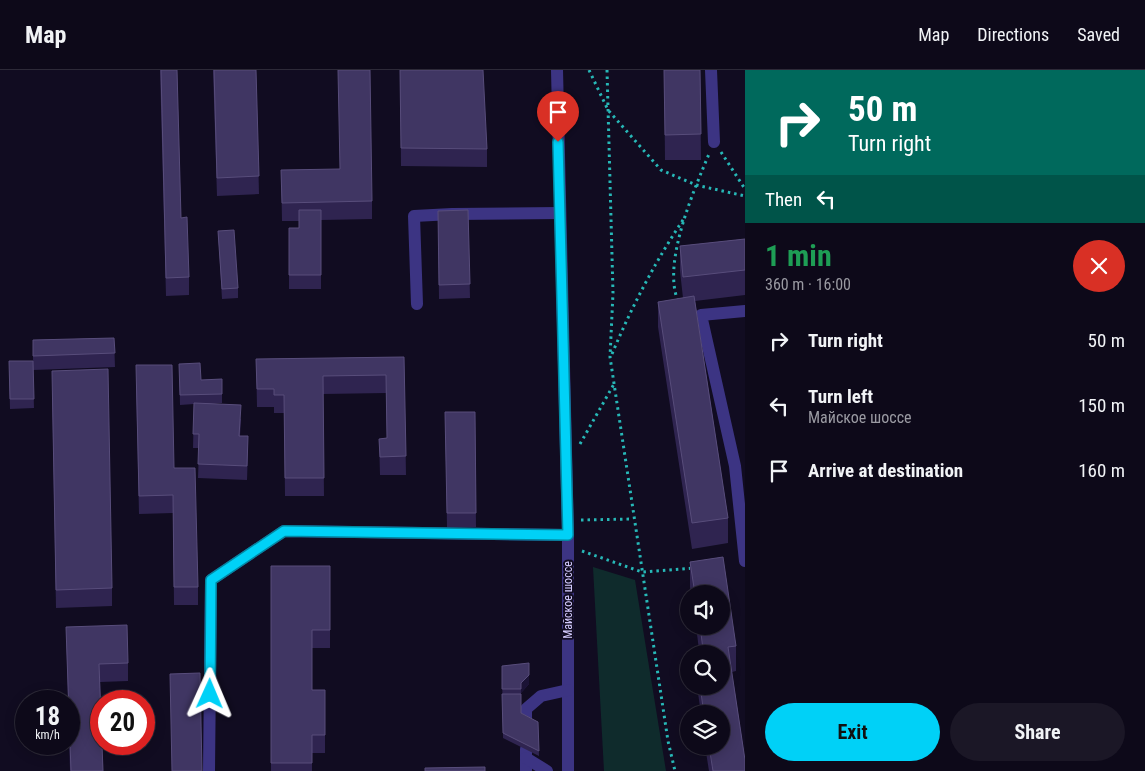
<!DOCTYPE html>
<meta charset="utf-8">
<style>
:root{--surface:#0d0919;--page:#1b1726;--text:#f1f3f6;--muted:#9a9aa2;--line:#2d2a38;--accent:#00d1f7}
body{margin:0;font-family:"Roboto Condensed",sans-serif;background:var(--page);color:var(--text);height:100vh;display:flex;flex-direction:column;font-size:19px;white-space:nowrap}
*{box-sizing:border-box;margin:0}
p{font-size:16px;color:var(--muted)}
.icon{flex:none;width:28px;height:28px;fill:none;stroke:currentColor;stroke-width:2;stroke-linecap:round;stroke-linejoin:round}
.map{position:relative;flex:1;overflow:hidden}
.details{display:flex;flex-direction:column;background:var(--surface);width:400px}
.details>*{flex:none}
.top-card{background:#00695c;color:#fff;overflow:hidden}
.tools{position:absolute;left:680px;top:515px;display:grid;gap:10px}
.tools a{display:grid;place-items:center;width:50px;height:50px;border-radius:50%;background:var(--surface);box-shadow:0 2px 12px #0003,0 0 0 1px var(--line);font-size:25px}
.speed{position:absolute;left:15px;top:620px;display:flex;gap:10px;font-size:25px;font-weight:700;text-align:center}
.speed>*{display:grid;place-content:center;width:65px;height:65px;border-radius:50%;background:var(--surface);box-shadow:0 2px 12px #0003,0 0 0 1px var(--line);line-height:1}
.speed small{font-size:12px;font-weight:400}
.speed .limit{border:8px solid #d22;background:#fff;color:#111}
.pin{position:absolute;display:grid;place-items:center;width:42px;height:42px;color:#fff;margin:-51px -21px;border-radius:50% 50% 50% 0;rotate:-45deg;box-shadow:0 0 5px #0007}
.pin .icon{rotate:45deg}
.me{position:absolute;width:55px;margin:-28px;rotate:1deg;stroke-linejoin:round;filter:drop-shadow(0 0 4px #0008)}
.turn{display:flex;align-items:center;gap:18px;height:105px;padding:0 20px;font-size:22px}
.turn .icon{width:65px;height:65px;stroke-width:2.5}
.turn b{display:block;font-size:35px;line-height:42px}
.then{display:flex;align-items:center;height:48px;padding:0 20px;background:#0003;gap:10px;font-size:19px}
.round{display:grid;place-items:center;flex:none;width:52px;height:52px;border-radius:26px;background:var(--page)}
.overview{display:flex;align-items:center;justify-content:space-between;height:85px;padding:0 20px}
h1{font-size:30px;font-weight:700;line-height:38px;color:#1e9e55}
.action{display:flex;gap:10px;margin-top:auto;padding:10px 20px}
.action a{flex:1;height:58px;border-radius:30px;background:var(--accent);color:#111;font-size:20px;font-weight:700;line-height:58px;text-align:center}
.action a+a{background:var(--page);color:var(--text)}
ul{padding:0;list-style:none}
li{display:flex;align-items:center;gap:15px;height:65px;padding:0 20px}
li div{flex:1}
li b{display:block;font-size:19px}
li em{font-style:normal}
header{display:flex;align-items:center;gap:30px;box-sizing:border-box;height:70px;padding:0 25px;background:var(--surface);border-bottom:1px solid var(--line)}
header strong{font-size:24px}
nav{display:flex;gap:28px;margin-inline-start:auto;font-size:18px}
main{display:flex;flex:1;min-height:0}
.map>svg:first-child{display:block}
.green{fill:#0f2b2c}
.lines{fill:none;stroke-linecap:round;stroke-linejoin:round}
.path{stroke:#27b8b7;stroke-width:3;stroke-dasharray:2.5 4;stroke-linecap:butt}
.minor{stroke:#3c3483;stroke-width:12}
.wall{fill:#2f2450}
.shaded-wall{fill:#1b1335}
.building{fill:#403663;stroke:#584d7b}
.route-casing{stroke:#0088a1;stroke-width:12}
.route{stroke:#00d1f7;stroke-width:9}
.labels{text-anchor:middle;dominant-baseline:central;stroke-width:4;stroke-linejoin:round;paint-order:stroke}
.street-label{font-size:12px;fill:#d5ccff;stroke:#110c21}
</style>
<header>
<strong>Map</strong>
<nav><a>Map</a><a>Directions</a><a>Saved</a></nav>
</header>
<main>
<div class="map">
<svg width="745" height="701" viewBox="0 0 745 701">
<rect width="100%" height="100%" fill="#110c21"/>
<polygon class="green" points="593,497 635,510 666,701 604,701"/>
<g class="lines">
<g class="path">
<polyline points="589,0 608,40 661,100 696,115 745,126"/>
<polyline points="607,0 613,223 610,287 668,671 675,701"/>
<polyline points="721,82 745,119"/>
<path d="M678 231C662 193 694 120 709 84"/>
<path d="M612 284C632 236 656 190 685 147"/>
<polyline points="580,374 614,314"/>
<polyline points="581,450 633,449"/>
<polyline points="582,481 642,502 695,498"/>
</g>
<g class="minor">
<polyline points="557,0 568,465 568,701"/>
<polyline points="711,0 714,72"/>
<polyline points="417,234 414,146 452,144 560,143"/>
<polyline points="745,241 701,245 735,396 745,491"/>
<polyline points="526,650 526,639 541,626 568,620"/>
<polyline points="526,679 526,701"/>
<polyline points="526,688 547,701"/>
<polyline points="209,701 211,510 284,461 568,465"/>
</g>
</g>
<g class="wall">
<polygon points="160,0 177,0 181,148 189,207 189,225 166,226"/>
<polygon points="213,0 256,0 259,124 217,126"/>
<polygon points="400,0 487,79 487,97 401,96"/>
<polygon points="664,0 700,0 701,90 665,90"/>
<polygon points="281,100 372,131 372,149 321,150 321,219 289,219 289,158 299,158 299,151 282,151"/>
<polygon points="468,140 470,228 439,229 438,155"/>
<polygon points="218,161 238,218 238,228 222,229"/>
<polygon points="745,169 745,225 695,231 728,448 728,473 692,479 658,257 658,232 683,228 680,201 680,176"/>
<polygon points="114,268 115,297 33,300 34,338 10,339 9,301 33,291 33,270"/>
<polygon points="404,287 406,405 380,405 379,369 387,368 386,323 323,324 324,426 285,426 284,343 274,343 274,337 257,337 256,289"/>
<polygon points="179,294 201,310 222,309 222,333 209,334 241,349 240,366 248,380 247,410 198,408 199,378 193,378 194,334 180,335"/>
<polygon points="136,313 174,398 198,517 198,535 174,535 173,443 139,444"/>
<polygon points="52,320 112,518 112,536 56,538"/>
<polygon points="445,342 475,342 476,457 447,457"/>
<polygon points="723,487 736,576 736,601 732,602 745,690 745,701 709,701 705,676 721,676 721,644 701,644 697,616 721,616 721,584 695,584 695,580 699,580 696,556 721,556 721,524 691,524 690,517 690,492"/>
<polygon points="271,496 330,496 330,578 312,578 312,620 325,620 325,683 312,683 312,701 271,701"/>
<polygon points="66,557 128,593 128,611 100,612 103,701 70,701"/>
<polygon points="502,596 529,614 521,623 521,643 538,652 539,686 503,668"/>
</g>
<g class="shaded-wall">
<polygon points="248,366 248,380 247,410 247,396"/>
<polygon points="529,605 529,614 521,623 521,613"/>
</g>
<g class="building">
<polygon points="161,0 177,0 181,148 187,147 189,207 166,208"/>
<polygon points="214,0 256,0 259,106 217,108"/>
<polygon points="338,0 370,0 372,131 282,133 281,100 340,99"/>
<polygon points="400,0 483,0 487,79 401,78"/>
<polygon points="664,0 700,0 701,64 665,65"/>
<polygon points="299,140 321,140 321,205 289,205 289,158 299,158"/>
<polygon points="468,140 470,214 439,215 438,141"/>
<polygon points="234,160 238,218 222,219 218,161"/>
<polygon points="745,169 745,200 683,207 680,176"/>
<polygon points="694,226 728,448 692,453 658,232"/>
<polygon points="114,268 115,283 33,286 33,270"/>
<polygon points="404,287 406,386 380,387 379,369 387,368 386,305 323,306 324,408 285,408 284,325 274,325 274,319 257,319 256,289"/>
<polygon points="9,291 33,291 34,329 10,329"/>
<polygon points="200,293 201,310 222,309 222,324 180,325 179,294"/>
<polygon points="136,295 172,295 174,398 195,398 198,517 174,517 173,425 139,426"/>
<polygon points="108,299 112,518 56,520 52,301"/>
<polygon points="194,333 241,335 239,366 248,366 247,396 198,394 199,364 193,364"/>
<polygon points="445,342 475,342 476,443 447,443"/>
<polygon points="723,487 736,576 728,577 745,690 745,701 713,701 709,676 721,676 721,644 704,644 700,616 721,616 721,584 696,584 695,580 703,579 700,556 721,556 721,524 695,524 690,492"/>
<polygon points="271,496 330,496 330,560 312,560 312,620 325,620 325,665 312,665 312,693 271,693"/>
<polygon points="127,555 128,593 99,594 103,701 71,701 66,557"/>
<polygon points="529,593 529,605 521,613 521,619 502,619 502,596"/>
<polygon points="200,603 202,701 172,701 170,604"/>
<polygon points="502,624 521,624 521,643 538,652 539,681 503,663"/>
<polygon points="485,697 485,701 425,701 425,698"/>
</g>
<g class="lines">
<defs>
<polyline id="route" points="210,624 211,510 284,461 568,465 558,72"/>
</defs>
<use href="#route" class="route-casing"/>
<use href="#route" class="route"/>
</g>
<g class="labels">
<g class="street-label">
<text transform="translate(568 530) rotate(-90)">Майское шоссе</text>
</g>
</g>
</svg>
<div class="tools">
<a><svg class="icon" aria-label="sound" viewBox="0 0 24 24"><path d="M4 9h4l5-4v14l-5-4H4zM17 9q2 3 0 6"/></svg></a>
<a><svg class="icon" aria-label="search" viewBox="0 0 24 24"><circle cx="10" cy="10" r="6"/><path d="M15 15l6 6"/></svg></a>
<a><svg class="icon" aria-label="layers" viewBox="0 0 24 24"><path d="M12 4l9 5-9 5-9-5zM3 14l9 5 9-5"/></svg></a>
</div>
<div class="speed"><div>18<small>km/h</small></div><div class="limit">20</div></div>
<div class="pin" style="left:558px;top:72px;background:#d93025"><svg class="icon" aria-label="arrive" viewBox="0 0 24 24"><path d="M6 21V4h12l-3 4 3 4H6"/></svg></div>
<svg class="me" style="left:210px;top:624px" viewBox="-20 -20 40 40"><path d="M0-17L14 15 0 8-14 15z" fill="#00d1f7" stroke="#fff" stroke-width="4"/></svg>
</div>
<section class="details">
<div class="top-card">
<div class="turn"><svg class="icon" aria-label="right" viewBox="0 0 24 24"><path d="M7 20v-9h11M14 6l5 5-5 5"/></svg><div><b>50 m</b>Turn right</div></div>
<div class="then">Then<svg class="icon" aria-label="left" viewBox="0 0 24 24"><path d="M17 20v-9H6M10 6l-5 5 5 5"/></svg></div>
</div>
<div class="overview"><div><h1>1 min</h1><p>360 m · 16:00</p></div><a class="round" style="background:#d93025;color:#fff"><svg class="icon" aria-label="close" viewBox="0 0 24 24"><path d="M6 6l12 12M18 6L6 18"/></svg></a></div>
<ul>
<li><svg class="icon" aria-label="right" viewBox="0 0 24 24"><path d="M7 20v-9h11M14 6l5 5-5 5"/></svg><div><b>Turn right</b></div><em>50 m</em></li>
<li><svg class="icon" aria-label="left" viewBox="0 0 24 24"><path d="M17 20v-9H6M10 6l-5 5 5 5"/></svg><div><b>Turn left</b><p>Майское шоссе</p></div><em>150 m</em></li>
<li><svg class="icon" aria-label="arrive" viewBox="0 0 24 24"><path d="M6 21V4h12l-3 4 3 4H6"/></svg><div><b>Arrive at destination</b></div><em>160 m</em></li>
</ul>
<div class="action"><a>Exit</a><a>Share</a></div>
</section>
</main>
